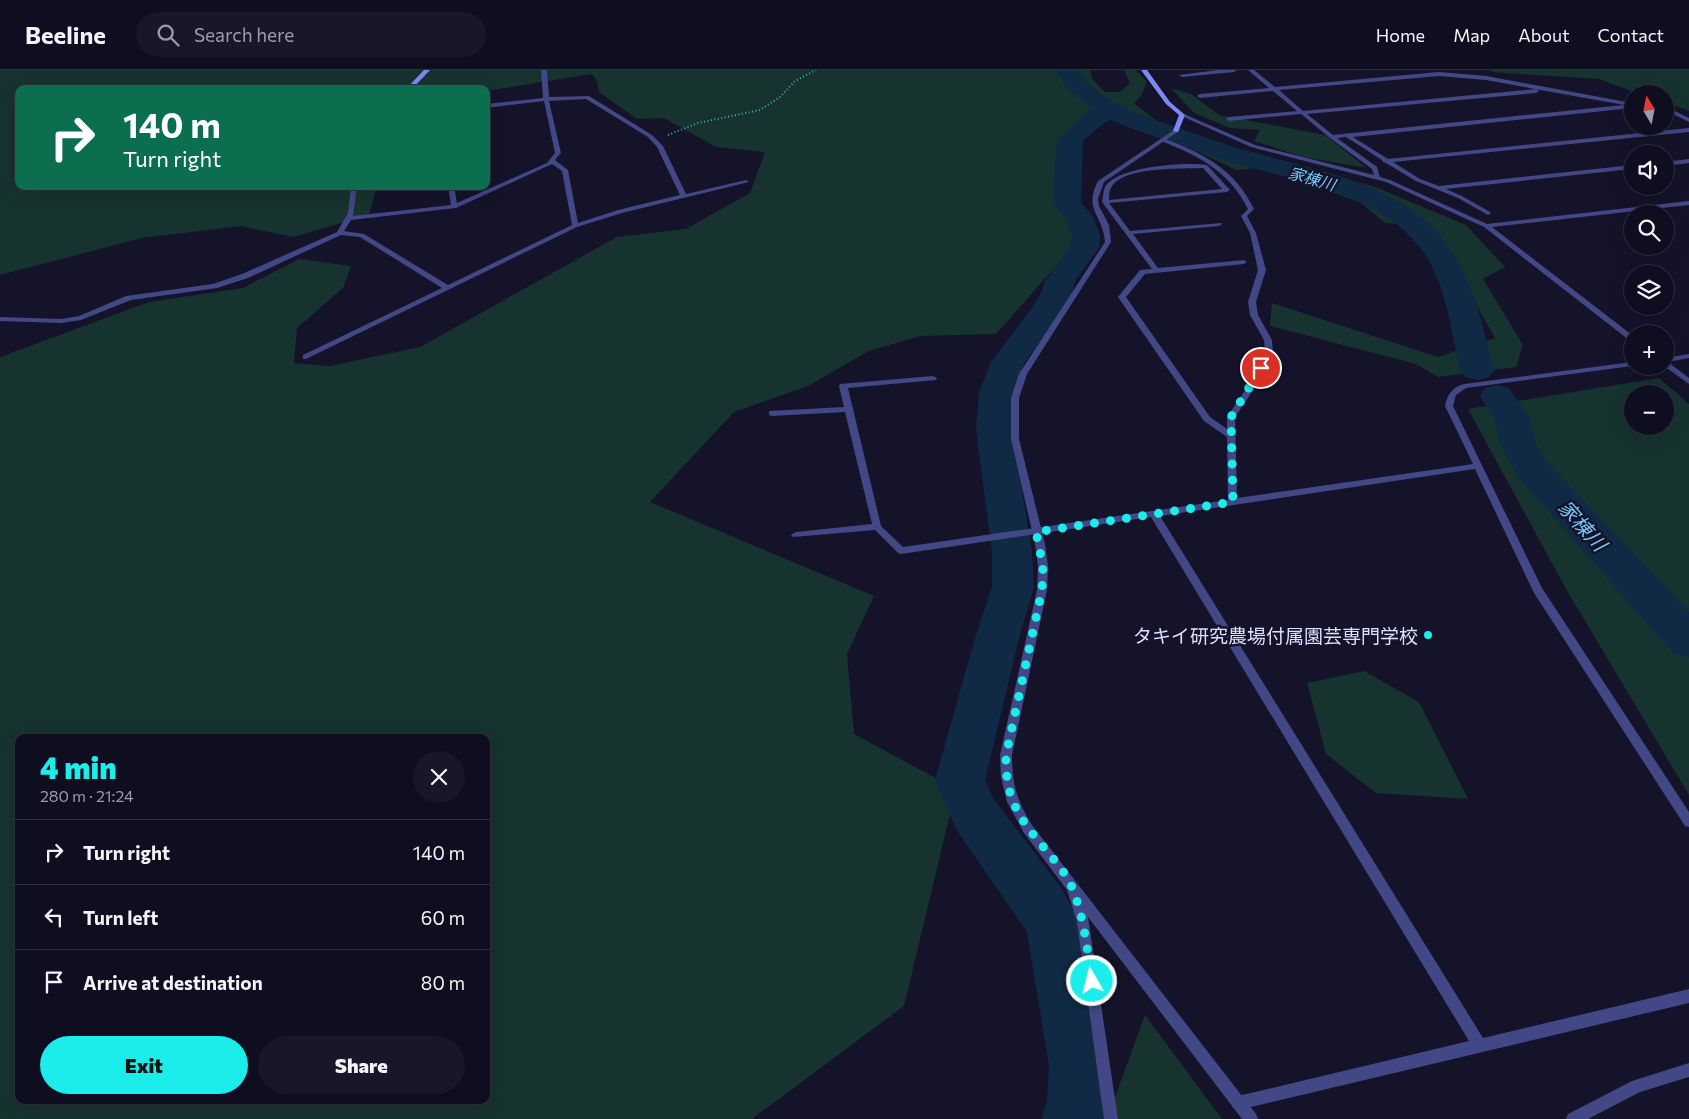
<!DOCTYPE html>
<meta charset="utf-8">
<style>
:root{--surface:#0f0e20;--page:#181729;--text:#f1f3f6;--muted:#9b9ca5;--line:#2f2e3e;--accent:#1aedea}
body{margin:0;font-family:Commissioner,"Noto Sans JP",sans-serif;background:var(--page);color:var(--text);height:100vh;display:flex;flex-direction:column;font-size:19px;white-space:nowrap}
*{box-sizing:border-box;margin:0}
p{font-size:16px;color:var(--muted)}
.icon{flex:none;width:28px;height:28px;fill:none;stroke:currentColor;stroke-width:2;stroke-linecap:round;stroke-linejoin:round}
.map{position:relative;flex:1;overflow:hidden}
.panel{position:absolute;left:15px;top:664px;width:475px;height:370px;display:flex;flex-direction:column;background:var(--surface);border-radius:10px;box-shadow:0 5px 20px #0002,0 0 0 1px var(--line)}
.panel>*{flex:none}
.top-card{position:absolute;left:15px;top:15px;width:475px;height:105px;border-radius:10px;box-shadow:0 5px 20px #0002,0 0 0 1px var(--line);background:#0b6e4f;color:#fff;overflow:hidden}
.needle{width:32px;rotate:350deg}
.buttons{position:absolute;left:1624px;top:15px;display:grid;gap:10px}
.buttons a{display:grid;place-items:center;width:50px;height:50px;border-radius:50%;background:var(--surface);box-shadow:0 5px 20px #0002,0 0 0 1px var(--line);font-size:25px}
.pin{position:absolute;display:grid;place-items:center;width:42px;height:42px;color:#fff;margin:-21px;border:2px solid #fff;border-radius:50%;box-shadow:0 1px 5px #0007}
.me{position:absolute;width:55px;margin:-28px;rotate:352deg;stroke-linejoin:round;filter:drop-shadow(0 0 4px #0008)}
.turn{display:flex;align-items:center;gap:18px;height:105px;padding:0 25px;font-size:22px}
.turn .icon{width:65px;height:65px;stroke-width:2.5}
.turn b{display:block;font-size:35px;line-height:42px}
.round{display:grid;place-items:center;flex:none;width:52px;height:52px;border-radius:26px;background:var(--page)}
.summary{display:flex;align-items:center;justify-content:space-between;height:85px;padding:0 25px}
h1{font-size:30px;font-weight:800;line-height:38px;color:var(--accent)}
.button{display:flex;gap:10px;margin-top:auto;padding:10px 25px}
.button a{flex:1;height:58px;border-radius:30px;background:var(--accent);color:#111;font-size:20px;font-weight:800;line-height:58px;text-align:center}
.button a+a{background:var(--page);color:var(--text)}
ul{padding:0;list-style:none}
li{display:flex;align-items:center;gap:15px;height:65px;padding:0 25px;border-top:1px solid var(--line)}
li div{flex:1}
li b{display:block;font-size:19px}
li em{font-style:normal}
header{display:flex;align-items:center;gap:30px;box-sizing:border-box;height:70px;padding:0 25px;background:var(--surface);border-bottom:1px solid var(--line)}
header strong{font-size:24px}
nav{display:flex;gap:28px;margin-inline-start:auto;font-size:18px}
.search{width:350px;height:45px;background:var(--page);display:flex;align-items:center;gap:12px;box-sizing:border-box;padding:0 18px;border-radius:28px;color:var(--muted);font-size:19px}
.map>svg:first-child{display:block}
.green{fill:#17332f;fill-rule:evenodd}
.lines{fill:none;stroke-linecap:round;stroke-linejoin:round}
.river{fill:#102a46;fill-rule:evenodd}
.path{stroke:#3bb49f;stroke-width:2;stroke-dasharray:1 2.5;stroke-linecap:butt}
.lane{fill:#424785;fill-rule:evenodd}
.street{fill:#424785;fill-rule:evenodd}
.secondary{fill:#7d88f5;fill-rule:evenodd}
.route{stroke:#1aedea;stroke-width:9;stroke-dasharray:0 16.2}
.poi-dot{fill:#1aedea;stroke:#14132a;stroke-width:2}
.labels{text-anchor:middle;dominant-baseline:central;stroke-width:5;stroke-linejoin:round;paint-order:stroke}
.far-water-label{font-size:16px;font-style:italic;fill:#75c8f4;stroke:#14132a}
.poi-label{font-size:19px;fill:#dfdffc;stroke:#14132a;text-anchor:end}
.water-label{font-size:20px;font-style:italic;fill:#75c8f4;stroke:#14132a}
</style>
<header>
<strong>Beeline</strong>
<div class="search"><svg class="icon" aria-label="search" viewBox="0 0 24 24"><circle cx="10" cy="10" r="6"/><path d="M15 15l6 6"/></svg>Search here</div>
<nav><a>Home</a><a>Map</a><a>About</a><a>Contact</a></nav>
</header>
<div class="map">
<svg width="1689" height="1049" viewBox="0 0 1689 1049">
<rect width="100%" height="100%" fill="#14132a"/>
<g class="green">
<path d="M0 0H1090L1092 9 1105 22H1120L1130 13 1124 0H1136L1147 12 1141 26 1134 33 1157 51 1173 56C1150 56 1128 35 1108 39V52L1073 57C1058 87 1074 137 1080 169L996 264 920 266 869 281 808 316 734 342 650 432 874 526 847 584 854 664 956 719 904 936 752 1049H0V287L149 232 243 218 299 189 351 196 343 218 297 258 294 293 330 296 420 277 617 167 686 159 750 123 765 82 716 77 664 48 637 49 599 22 597 11 592 4 486 21V19H19V116H377L369 145 293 167 241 156 142 168 0 205ZM19 668H486V1030H19Z"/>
<polygon points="1492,0 1689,0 1689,41 1665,32 1665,24 1640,24 1599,9 1491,2"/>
<polygon points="1171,18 1191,24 1219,45 1325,65 1367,98 1303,87 1254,71 1260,60 1230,58 1194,43"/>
<polygon points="1191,67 1375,117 1466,155 1505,197 1483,209 1523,275 1516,297 1438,307 1416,294 1270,256 1272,233 1438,287 1495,268 1432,157 1385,153 1361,133 1266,97 1237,100 1179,73"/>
<path d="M1659 308 1689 334V725L1566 519 1468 339ZM1632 324H1665V356H1632Z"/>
<polygon points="1364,601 1419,632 1468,729 1376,723 1326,684 1307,613"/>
<polygon points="1145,945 1222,1049 1107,1049"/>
</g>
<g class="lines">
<g class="river">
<path d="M1055 0H1077C1101 32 1137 44 1173 56 1200 65 1225 75 1252 82 1322 102 1411 115 1453 183 1475 218 1484 260 1494 300L1489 307 1477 310 1465 307 1460 300C1452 263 1446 217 1425 184 1384 124 1298 111 1234 93 1209 86 1186 77 1162 69 1144 63 1126 57 1109 49L1083 71 1081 132 1093 147 1100 165 1099 178 1075 211 1073 221 1060 244 1025 292 1014 323 1012 359 1032 482 1034 517 1019 568 985 710 993 728 1062 819 1082 857 1109 995V1030L1104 1049H1042L1047 1030 1049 995 1027 862 956 759 935 710 975 568 992 517V482L976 359 979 323 991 292 1032 238 1042 221 1045 211 1070 177 1072 165 1066 149 1053 133 1056 76 1060 68 1091 39 1067 18Z"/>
<polygon points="1497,315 1509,318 1530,348 1536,374 1546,391 1689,542 1689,588 1673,583 1518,407 1500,374 1494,348 1480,326 1485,318"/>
</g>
<polyline class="path" points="668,65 698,53 760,40 780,27 795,11 816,0"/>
<g class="lane">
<polygon points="1218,0 1237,0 1234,2 1182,7 1179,5"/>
<path d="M1248 0H1254L1275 17 1439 2 1486 6 1632 33V38L1353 67 1388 89 1689 58V62L1393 92 1420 109 1439 116 1632 95V99L1446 119 1462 126 1490 142 1491 143 1488 145 1458 128 1416 111 1386 93 1383 92 1382 90 1346 67 1337 68 1377 97 1380 107 1390 110 1487 154 1689 131V135L1492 157 1632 265V270H1629L1484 157 1386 112 1251 77 1179 45 1184 44 1255 75 1374 105 1372 99 1330 68 1301 44 1229 51 1226 49 1229 47 1297 41 1273 21 1200 28 1197 26 1200 24 1269 18ZM1439 6 1486 10 1624 35 1333 65 1307 44 1536 23 1539 21 1536 19 1303 41 1279 20Z"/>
<polygon points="1665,36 1689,48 1689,52 1665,40"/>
<path d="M1161 69H1165C1205 84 1235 100 1254 139L1247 146 1256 163 1266 200 1256 232 1258 245 1272 270 1273 282 1258 313 1235 347 1237 428 1473 394 1445 336C1447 324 1453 317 1464 314L1632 292V296L1466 318 1456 325 1453 336 1542 518 1689 742V757L1685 756 1534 523 1475 399 1160 446 1483 968 1689 919V933L1238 1040 1233 1038 1231 1033 1233 1028 1238 1026 1469 971 1151 447 901 484 898 483 875 460 793 467 791 465 796 462 872 454 845 342 772 346 769 345V341L844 337 839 316 840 314 933 306 937 308 936 310 848 318 881 456 903 477 1228 430 1227 367 1204 351 1118 227 1140 200 1152 199 1102 132C1103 127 1103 121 1105 117 1118 96 1185 92 1207 95L1230 120 1227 122 1109 133 1130 161 1221 153 1222 154 1219 156 1133 164 1158 198 1244 190 1247 192 1244 194 1145 204 1126 227 1210 347 1227 359V347L1250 313 1265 282 1264 270 1250 245 1248 232 1258 200 1250 163 1241 146 1248 139C1229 101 1199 86 1161 71ZM1203 98 1222 119 1109 130C1109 126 1109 121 1111 118 1122 96 1182 99 1203 98Z"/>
<polygon points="1689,89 1689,93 1665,96 1665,92"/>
<polygon points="1689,284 1689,288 1668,292 1689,308 1689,314 1664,296 1665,288"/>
<polygon points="1689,993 1689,1007 1640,1022 1588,1049 1566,1049 1568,1044 1632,1011"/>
</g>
<g class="street">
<path d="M541 0H547L549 27 589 26 652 65 663 76 686 124 746 110 749 112 622 143 577 157 306 289H303V285L442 218 360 167 341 165 248 208 217 218 131 230 81 250 61 253 0 251V247L61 249 79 246 126 226 213 214 242 204 337 162 348 143 351 116H357L353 146 451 135 448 116H454L457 133 547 93 555 83 544 31 486 38V34L543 28ZM586 29 648 67 657 77 680 125 618 140 578 153 568 100 555 90 561 83 549 31ZM552 94 562 101 572 155 448 215 364 164 344 161 351 150 456 138Z"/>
<path d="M1174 60 1179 61 1104 112 1098 129 1099 136 1109 155 1111 172 1027 304 1019 328V369L1045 474 1048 496 1047 520 1012 685C1012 714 1017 731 1032 755L1256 1044 1258 1049H1242L1088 847 1118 1049H1104L1077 852 1067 820 1024 763 1007 732 1001 707 1000 685 1037 520 1038 496 1035 474 1011 369V328L1019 304 1105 172C1103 144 1083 141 1098 111Z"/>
</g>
<g class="secondary">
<polygon points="424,0 430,0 412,19 406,19"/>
<polygon points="1141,0 1147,0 1170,32 1185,45 1178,62 1173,61 1179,45 1166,34"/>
</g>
</g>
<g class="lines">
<path class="route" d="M1092 911C1087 879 1084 845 1071 815 1065 802 1055 791 1046 780 1019 748 1005 729 1006 685L1042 520 1043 496 1036 462 1233 432 1231 347 1261 298"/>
</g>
<circle class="poi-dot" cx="1428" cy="565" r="5"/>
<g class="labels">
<g class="far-water-label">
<text transform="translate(1312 108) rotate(16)">家棟川</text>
</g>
<g class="poi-label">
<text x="1418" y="565">タキイ研究農場付属園芸専門学校</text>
</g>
<g class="water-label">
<text transform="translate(1583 455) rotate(48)">家棟川</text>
</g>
</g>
</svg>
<div class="buttons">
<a><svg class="needle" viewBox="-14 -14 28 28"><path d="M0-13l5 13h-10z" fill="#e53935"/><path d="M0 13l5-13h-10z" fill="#9b9ca5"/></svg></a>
<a><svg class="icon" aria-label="sound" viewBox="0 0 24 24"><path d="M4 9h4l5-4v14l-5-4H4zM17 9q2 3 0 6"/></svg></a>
<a><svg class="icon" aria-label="search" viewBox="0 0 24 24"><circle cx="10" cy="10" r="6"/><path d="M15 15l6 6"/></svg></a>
<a><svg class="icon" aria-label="layers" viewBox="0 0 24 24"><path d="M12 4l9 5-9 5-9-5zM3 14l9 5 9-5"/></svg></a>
<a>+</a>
<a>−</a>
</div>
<div class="pin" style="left:1261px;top:298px;background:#d93025"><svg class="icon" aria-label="arrive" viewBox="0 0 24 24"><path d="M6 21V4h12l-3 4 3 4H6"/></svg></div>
<svg class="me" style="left:1092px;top:911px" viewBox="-20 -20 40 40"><circle r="17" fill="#1aedea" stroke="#fff" stroke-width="3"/><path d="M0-11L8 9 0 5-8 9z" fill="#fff"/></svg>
<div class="top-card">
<div class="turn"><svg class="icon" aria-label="right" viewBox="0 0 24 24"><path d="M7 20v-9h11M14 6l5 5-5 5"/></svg><div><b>140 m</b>Turn right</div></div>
</div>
<section class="panel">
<div class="summary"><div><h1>4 min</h1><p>280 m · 21:24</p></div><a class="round"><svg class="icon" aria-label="close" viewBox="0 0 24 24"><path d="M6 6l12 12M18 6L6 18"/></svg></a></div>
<ul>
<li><svg class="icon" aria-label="right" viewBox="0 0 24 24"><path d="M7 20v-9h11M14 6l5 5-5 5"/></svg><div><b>Turn right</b></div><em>140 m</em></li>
<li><svg class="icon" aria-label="left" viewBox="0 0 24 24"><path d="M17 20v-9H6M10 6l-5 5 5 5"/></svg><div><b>Turn left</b></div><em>60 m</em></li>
<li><svg class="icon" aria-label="arrive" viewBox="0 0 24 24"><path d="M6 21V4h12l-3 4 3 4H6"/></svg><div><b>Arrive at destination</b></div><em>80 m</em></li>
</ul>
<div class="button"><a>Exit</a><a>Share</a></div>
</section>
</div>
